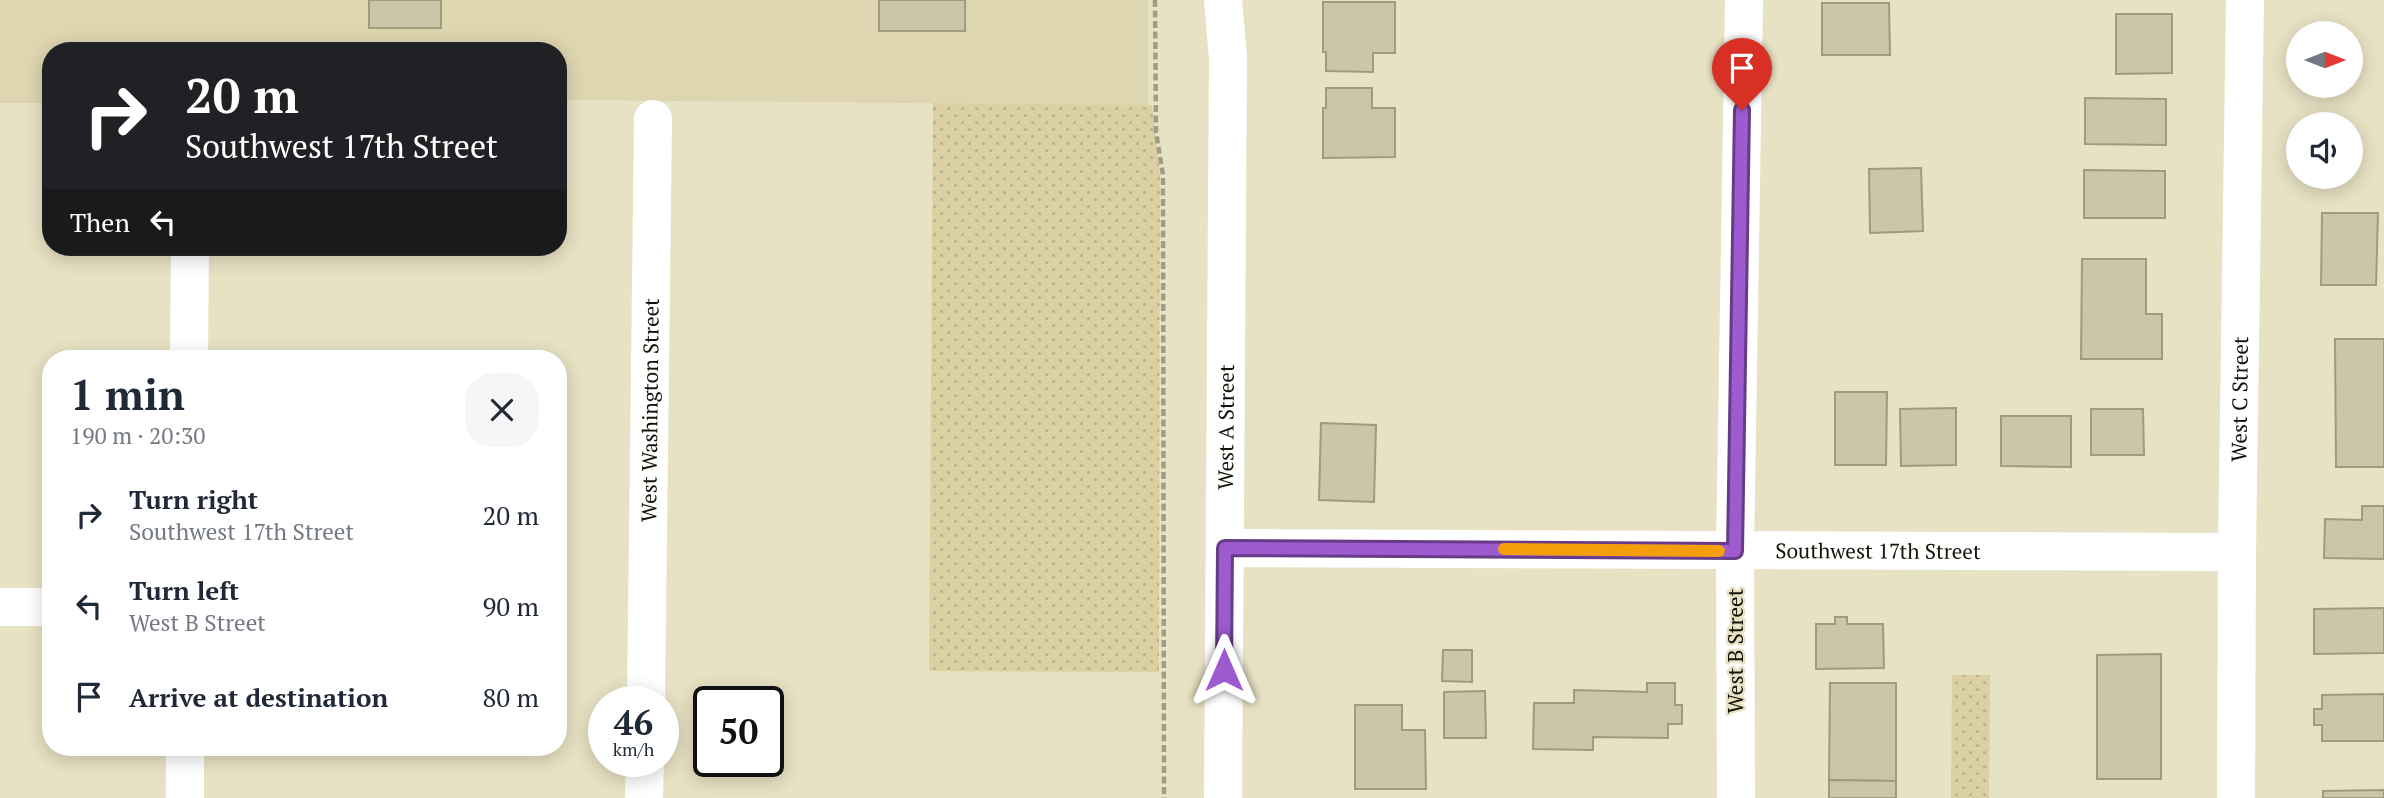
<!DOCTYPE html>
<meta charset="utf-8">
<style>
:root{--surface:#fff;--page:#f6f6f7;--text:#1f2937;--muted:#747a83}
body{margin:0;font-family:"PT Serif",serif;background:var(--page);color:var(--text);height:100vh;display:flex;flex-direction:column;font-size:26px;white-space:nowrap}
*{box-sizing:border-box;margin:0}
p{font-size:23px;color:var(--muted)}
.icon{flex:none;width:38px;height:38px;fill:none;stroke:currentColor;stroke-width:2;stroke-linecap:round;stroke-linejoin:round}
.map{position:relative;flex:1;overflow:hidden}
.side{position:absolute;left:42px;top:350px;width:525px;height:406px;display:flex;flex-direction:column;background:var(--surface);border-radius:28px;box-shadow:0 4px 18px #0003}
.side>*{flex:none}
.banner{position:absolute;left:42px;top:42px;width:525px;height:214px;border-radius:28px;box-shadow:0 4px 18px #0003;background:#202124;color:#fff;overflow:hidden}
.needle{width:46px;rotate:90deg}
.fabs{position:absolute;left:2286px;top:21px;display:grid;gap:14px}
.fabs a{display:grid;place-items:center;width:77px;height:77px;border-radius:50%;background:var(--surface);box-shadow:0 4px 18px #0003;font-size:35px}
.speed{position:absolute;left:588px;top:686px;display:flex;gap:14px;font-size:35px;font-weight:700;text-align:center}
.speed>*{display:grid;place-content:center;width:91px;height:91px;border-radius:50%;background:var(--surface);box-shadow:0 4px 18px #0003;line-height:1}
.speed small{font-size:18px;font-weight:400}
.speed .limit{border:4px solid #111;border-radius:10px;background:#fff;color:#111}
.pin{position:absolute;display:grid;place-items:center;width:60px;height:60px;color:#fff;margin:-72px -30px;border-radius:50% 50% 50% 0;rotate:-45deg;box-shadow:0 0 7px #0007}
.pin .icon{rotate:45deg}
.me{position:absolute;width:77px;margin:-38px;rotate:0deg;stroke-linejoin:round;filter:drop-shadow(0 0 5px #0008)}
.turn{display:flex;align-items:center;gap:24px;height:147px;padding:0 28px;font-size:32px}
.turn .icon{width:91px;height:91px;stroke-width:2.5}
.turn b{display:block;font-size:49px;line-height:60px}
.then{display:flex;align-items:center;height:66px;padding:0 28px;background:#0003;gap:14px;font-size:26px}
.round{display:grid;place-items:center;flex:none;width:74px;height:74px;border-radius:28px;background:var(--page)}
.overview{display:flex;align-items:center;justify-content:space-between;height:119px;padding:0 28px}
h1{font-size:42px;font-weight:700;line-height:52px}
ul{padding:0;list-style:none}
li{display:flex;align-items:center;gap:21px;height:91px;padding:0 28px}
li div{flex:1}
li b{display:block;font-size:26px}
li em{font-style:normal}
.map>svg:first-child{display:block}
.built{fill:#ddd6b0}
.grass{fill:url(#grass-dots)}
.building{fill:#ccc6a8;stroke:#a09a7e;stroke-width:2}
.lines{fill:none;stroke-linecap:round;stroke-linejoin:round}
.path{stroke:#a19c84;stroke-width:4.5;stroke-dasharray:7 3.5;stroke-linecap:butt}
.minor{stroke:#fff;stroke-width:38}
.major{stroke:#fff;stroke-width:38}
.route-casing{stroke:#673b87;stroke-width:18}
.route{stroke:#9e5bd0;stroke-width:12}
.slow{stroke:#f59e0b;stroke-width:12}
.labels{text-anchor:middle;dominant-baseline:central;stroke-width:5;stroke-linejoin:round;paint-order:stroke}
.street-label{font-size:21px;fill:#151308;stroke:#e8e2c4}
</style>
<div class="map">
<svg width="2384" height="798" viewBox="0 0 2384 798">
<defs>
<pattern id="grass-dots" width="8" height="8" patternUnits="userSpaceOnUse" patternTransform="scale(1.75)"><rect width="8" height="8" fill="#dad0a1"/><path d="M2 2h.1M6 6h.1" fill="none" stroke="#bab289" stroke-width="1.8" stroke-linecap="round"/></pattern>
</defs>
<rect width="100%" height="100%" fill="#e8e2c4"/>
<polygon class="built" points="0,0 1148,0 1148,105 558,100 558,51 51,51 51,103 0,103"/>
<g class="grass">
<polygon points="933,103 1152,105 1160,174 1159,672 929,671"/>
<polygon points="1952,675 1990,675 1989,798 1951,798"/>
</g>
<g class="building">
<rect x="369" y="0" width="72" height="28"/>
<rect x="879" y="0" width="86" height="31"/>
<polygon points="1323,2 1395,2 1395,53 1373,53 1373,72 1326,71 1326,52 1323,52"/>
<polygon points="1822,3 1889,3 1890,55 1822,55"/>
<polygon points="2116,14 2172,14 2172,73 2116,74"/>
<polygon points="1326,88 1372,88 1372,108 1395,108 1395,157 1323,158 1323,108 1326,108"/>
<polygon points="2085,98 2166,99 2166,145 2085,144"/>
<polygon points="1921,168 1923,231 1870,233 1869,169"/>
<polygon points="2084,170 2165,171 2165,218 2084,218"/>
<polygon points="2322,213 2378,213 2376,285 2321,285"/>
<polygon points="2082,259 2146,259 2146,314 2162,314 2162,359 2081,359"/>
<polygon points="2335,339 2384,339 2384,467 2336,467"/>
<polygon points="1835,392 1887,392 1886,465 1835,465"/>
<polygon points="1956,408 1956,465 1901,466 1900,409"/>
<polygon points="2091,409 2143,409 2144,455 2091,455"/>
<polygon points="2001,416 2071,416 2071,467 2001,466"/>
<polygon points="1321,423 1376,425 1374,502 1319,500"/>
<polygon points="2362,506 2384,506 2384,559 2324,558 2325,519 2362,520"/>
<polygon points="2384,608 2384,653 2314,654 2314,609"/>
<polygon points="1835,617 1847,617 1847,624 1883,624 1884,668 1816,669 1816,624 1835,624"/>
<polygon points="1443,650 1472,650 1472,682 1442,681"/>
<polygon points="2161,654 2161,779 2097,779 2097,655"/>
<polygon points="1647,683 1675,683 1675,705 1682,705 1682,724 1668,724 1668,738 1593,737 1593,750 1533,749 1534,703 1574,703 1574,690 1647,692"/>
<polygon points="1830,683 1896,683 1896,781 1829,780"/>
<polygon points="1485,691 1486,738 1444,738 1444,692"/>
<polygon points="2384,694 2384,741 2322,741 2322,725 2314,725 2314,709 2322,709 2322,695"/>
<polygon points="1355,705 1402,705 1402,730 1425,730 1426,789 1355,789"/>
<polygon points="1829,780 1896,781 1896,798 1829,798"/>
<polygon points="2384,790 2384,798 2323,798 2323,791"/>
</g>
<g class="lines">
<polyline class="path" points="1155,0 1156,132 1163,175 1164,798"/>
<g class="minor">
<polyline points="189,359 190,247"/>
<path id="s1" d="M1225 548 2237 552"/>
<polyline points="0,607 51,607"/>
<path id="s2" d="M646 702 653 119"/>
<polyline points="185,798 185,747"/>
<polyline points="644,798 645,761"/>
<polyline points="1736,798 1735,551 1744,0"/>
<path id="s3" d="M2236 798 2237 552 2245 0"/>
</g>
<path class="major" id="s4" d="M1223 798 1228 58 1223 0"/>
</g>
<g class="lines">
<defs>
<polyline id="route" points="1224,670 1225,548 1735,551 1742,110"/>
</defs>
<use href="#route" class="route-casing"/>
<use href="#route" class="route"/>
<polyline class="slow" points="1504,549 1719,551"/>
</g>
<g class="labels">
<g class="street-label">
<text stroke="none"><textPath href="#s3" startOffset="399">West C Street</textPath></text>
<text stroke="none"><textPath href="#s2" startOffset="292">West Washington Street</textPath></text>
<text stroke="none"><textPath href="#s4" startOffset="371">West A Street</textPath></text>
<text stroke="none"><textPath href="#s1" startOffset="653">Southwest 17th Street</textPath></text>
<text transform="translate(1735 651) rotate(-90)">West B Street</text>
</g>
</g>
</svg>
<div class="fabs">
<a><svg class="needle" viewBox="-14 -14 28 28"><path d="M0-13l5 13h-10z" fill="#e53935"/><path d="M0 13l5-13h-10z" fill="#747a83"/></svg></a>
<a><svg class="icon" aria-label="sound" viewBox="0 0 24 24"><path d="M4 9h4l5-4v14l-5-4H4zM17 9q2 3 0 6"/></svg></a>
</div>
<div class="speed"><div>46<small>km/h</small></div><div class="limit">50</div></div>
<div class="pin" style="left:1742px;top:110px;background:#d93025"><svg class="icon" aria-label="arrive" viewBox="0 0 24 24"><path d="M6 21V4h12l-3 4 3 4H6"/></svg></div>
<svg class="me" style="left:1224px;top:670px" viewBox="-20 -20 40 40"><path d="M0-17L14 15 0 8-14 15z" fill="#9e5bd0" stroke="#fff" stroke-width="4"/></svg>
<div class="banner">
<div class="turn"><svg class="icon" aria-label="right" viewBox="0 0 24 24"><path d="M7 20v-9h11M14 6l5 5-5 5"/></svg><div><b>20 m</b>Southwest 17th Street</div></div>
<div class="then">Then<svg class="icon" aria-label="left" viewBox="0 0 24 24"><path d="M17 20v-9H6M10 6l-5 5 5 5"/></svg></div>
</div>
<section class="side">
<div class="overview"><div><h1>1 min</h1><p>190 m · 20:30</p></div><a class="round"><svg class="icon" aria-label="close" viewBox="0 0 24 24"><path d="M6 6l12 12M18 6L6 18"/></svg></a></div>
<ul>
<li><svg class="icon" aria-label="right" viewBox="0 0 24 24"><path d="M7 20v-9h11M14 6l5 5-5 5"/></svg><div><b>Turn right</b><p>Southwest 17th Street</p></div><em>20 m</em></li>
<li><svg class="icon" aria-label="left" viewBox="0 0 24 24"><path d="M17 20v-9H6M10 6l-5 5 5 5"/></svg><div><b>Turn left</b><p>West B Street</p></div><em>90 m</em></li>
<li><svg class="icon" aria-label="arrive" viewBox="0 0 24 24"><path d="M6 21V4h12l-3 4 3 4H6"/></svg><div><b>Arrive at destination</b></div><em>80 m</em></li>
</ul>
</section>
</div>
